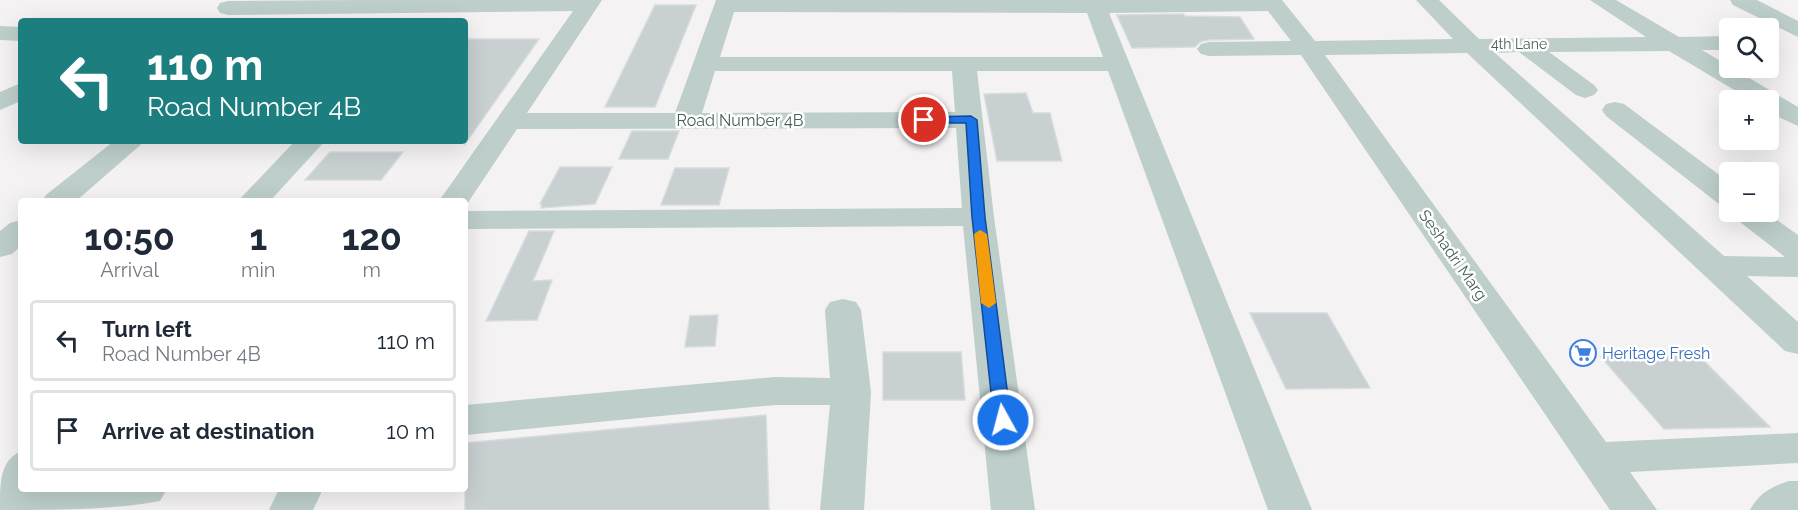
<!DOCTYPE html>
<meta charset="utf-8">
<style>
:root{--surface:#fff;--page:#f6f6f7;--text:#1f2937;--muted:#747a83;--line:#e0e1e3}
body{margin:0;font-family:Raleway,sans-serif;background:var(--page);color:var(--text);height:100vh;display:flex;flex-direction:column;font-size:22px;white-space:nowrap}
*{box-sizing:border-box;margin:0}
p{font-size:20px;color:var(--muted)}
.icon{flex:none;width:33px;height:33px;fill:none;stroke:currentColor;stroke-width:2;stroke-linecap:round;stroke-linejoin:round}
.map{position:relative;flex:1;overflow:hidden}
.details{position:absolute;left:18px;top:198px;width:450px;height:294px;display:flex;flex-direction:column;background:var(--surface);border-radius:6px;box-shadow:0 6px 24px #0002}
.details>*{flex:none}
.banner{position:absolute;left:18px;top:18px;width:450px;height:126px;border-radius:6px;box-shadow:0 6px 24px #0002;background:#1c7e7f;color:#fff;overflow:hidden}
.fabs{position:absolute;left:1719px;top:18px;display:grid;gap:12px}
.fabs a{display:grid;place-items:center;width:60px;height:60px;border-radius:6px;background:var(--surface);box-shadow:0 6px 24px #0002;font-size:30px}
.pin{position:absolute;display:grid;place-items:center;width:51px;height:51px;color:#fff;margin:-26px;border:3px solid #fff;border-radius:50%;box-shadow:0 2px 6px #0007}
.me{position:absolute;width:66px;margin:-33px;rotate:353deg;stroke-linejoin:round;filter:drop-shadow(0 0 4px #0008)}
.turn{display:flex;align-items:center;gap:21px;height:126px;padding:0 30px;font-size:27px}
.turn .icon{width:78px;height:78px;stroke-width:2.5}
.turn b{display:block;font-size:42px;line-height:51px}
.eta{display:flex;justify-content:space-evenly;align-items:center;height:102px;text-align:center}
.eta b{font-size:36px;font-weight:700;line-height:42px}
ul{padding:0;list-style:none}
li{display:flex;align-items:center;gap:18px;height:81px;margin:0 12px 9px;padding:0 18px;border:3px solid var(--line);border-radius:6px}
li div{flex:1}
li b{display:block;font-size:22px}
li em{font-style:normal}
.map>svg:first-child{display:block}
.building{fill:#c9d0d1;stroke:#d6dcdd;stroke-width:1.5}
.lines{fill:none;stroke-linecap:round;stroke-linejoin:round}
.street{fill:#bdcecb;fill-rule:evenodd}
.route{fill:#1a73e8;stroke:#114b97;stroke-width:1.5}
.slow{fill:#f59e0b}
.labels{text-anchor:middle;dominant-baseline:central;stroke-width:5;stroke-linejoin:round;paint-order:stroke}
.far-street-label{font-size:14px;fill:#49605c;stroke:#fff}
.street-label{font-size:16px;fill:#49605c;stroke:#fff}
.shop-label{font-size:16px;fill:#366cbe;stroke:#fff;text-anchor:start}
</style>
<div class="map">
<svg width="1798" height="510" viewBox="0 0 1798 510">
<rect width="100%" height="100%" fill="#f4f2f3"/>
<g class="building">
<polygon points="655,5 696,5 655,107 605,107"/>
<polygon points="1183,14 1185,16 1240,17 1254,39 1208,40 1200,42 1195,47 1132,48 1117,15"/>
<polygon points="465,39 539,39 465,144"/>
<polygon points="1026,93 1033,113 1050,113 1062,161 997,161 984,94"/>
<polygon points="632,131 679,131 668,159 619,159"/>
<polygon points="330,152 403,152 381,180 305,180"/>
<polygon points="560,167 612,167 595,204 541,208 542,204 540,204"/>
<polygon points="675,168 729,168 719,205 661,205"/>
<polygon points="529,231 554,231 533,281 552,280 537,320 486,321"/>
<polygon points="1250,313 1327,313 1370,388 1286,389"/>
<polygon points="718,315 715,346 685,347 690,316"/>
<polygon points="883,352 961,352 965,400 883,400"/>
<polygon points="1698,355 1770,427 1664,429 1601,357"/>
<polygon points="766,415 769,510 465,510 465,443"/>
</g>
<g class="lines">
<g class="street">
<path d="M360 0H602L527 113H675L716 0H1282L1315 41 1453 39 1416 0H1439L1479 39 1646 37 1590 0H1616L1679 37 1730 36V50H1702L1798 107V126L1768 112V100H1751L1669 51 1549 52 1594 85 1598 90 1594 95 1585 98 1576 95 1519 52 1495 53 1724 256 1785 257 1736 219 1732 212H1766L1798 235V277L1747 276 1798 322V354L1785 351 1467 53 1325 55 1606 442 1798 433V463L1630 472 1657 510H1610L1301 55 1209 56 1201 54 1197 49 1201 44 1209 42 1291 41 1268 11 1109 13 1312 510H1268L1108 71H977L994 217 1035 510H991L963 226 465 229V211L962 208 956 128 517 129 465 207V201H439L573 11 228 15 220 13 217 8 220 3 228 1ZM734 12 1087 13 1103 57H720ZM715 71H952L955 112 702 113Z"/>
<polygon points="1730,0 1757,0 1798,21 1798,37 1733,5"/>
<polygon points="0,26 21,27 21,41 0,40"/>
<polygon points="21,83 21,101 0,110 0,92"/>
<polygon points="1615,102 1624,104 1730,183 1730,207 1719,204 1606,116 1602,110 1606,104"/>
<polygon points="114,141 145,141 76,201 42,201 46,195"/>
<polygon points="295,141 325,141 270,201 238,201"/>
<polygon points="21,220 21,246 12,254 0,257 0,231 10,223"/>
<polygon points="843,299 856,302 861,310 871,392 864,510 820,510 830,405 775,405 465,435 465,405 775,377 830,378 825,310 830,302"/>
<path d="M21 451V489H167L160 501C113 510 50 510 0 510 0 481 0 461 21 451Z"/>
<path d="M1789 481H1798V510H1750C1759 493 1771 487 1789 481Z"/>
<polygon points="279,489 323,489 313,510 269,510"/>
</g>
</g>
<polygon class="route" points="971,116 977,120 985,217 1011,420 1003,426 994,420 972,217 966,123 924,123 918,120 924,117"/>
<polygon class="slow" points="980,230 987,234 996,303 989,308 981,303 974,234"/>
<defs>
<symbol id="supermarket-ring" viewBox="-11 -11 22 22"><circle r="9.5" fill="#fff" stroke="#3f7fe0" stroke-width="1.5"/><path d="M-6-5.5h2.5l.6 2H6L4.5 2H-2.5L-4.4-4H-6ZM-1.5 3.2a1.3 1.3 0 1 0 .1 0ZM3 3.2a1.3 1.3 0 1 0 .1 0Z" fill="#3f7fe0"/></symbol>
</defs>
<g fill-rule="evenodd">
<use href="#supermarket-ring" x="1568" y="338" width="30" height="30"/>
</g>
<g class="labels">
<g class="far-street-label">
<text x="1519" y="44">4th Lane</text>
</g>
<g class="street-label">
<text x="740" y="120">Road Number 4B</text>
<text transform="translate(1453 255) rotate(55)">Seshadri Marg</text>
</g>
<g class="shop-label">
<text x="1602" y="353">Heritage Fresh</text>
</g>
</g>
</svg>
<div class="fabs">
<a><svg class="icon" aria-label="search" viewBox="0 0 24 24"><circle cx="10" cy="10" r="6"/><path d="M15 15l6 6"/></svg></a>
<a>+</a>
<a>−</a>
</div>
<div class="pin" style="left:924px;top:120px;background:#d93025"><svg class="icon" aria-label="arrive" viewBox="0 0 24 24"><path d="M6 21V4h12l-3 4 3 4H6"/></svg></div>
<svg class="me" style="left:1003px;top:420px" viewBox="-20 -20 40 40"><circle r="17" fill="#1a73e8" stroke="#fff" stroke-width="3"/><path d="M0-11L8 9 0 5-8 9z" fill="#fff"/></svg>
<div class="banner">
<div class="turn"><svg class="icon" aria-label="left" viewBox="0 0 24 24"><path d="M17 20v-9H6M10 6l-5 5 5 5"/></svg><div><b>110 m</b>Road Number 4B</div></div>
</div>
<section class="details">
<div class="eta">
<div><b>10:50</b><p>Arrival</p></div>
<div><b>1</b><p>min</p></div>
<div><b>120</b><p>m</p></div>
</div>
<ul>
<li><svg class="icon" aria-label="left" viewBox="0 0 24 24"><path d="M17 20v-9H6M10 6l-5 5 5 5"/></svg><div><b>Turn left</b><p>Road Number 4B</p></div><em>110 m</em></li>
<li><svg class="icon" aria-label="arrive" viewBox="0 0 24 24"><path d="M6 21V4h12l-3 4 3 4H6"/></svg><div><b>Arrive at destination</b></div><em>10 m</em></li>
</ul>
</section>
</div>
